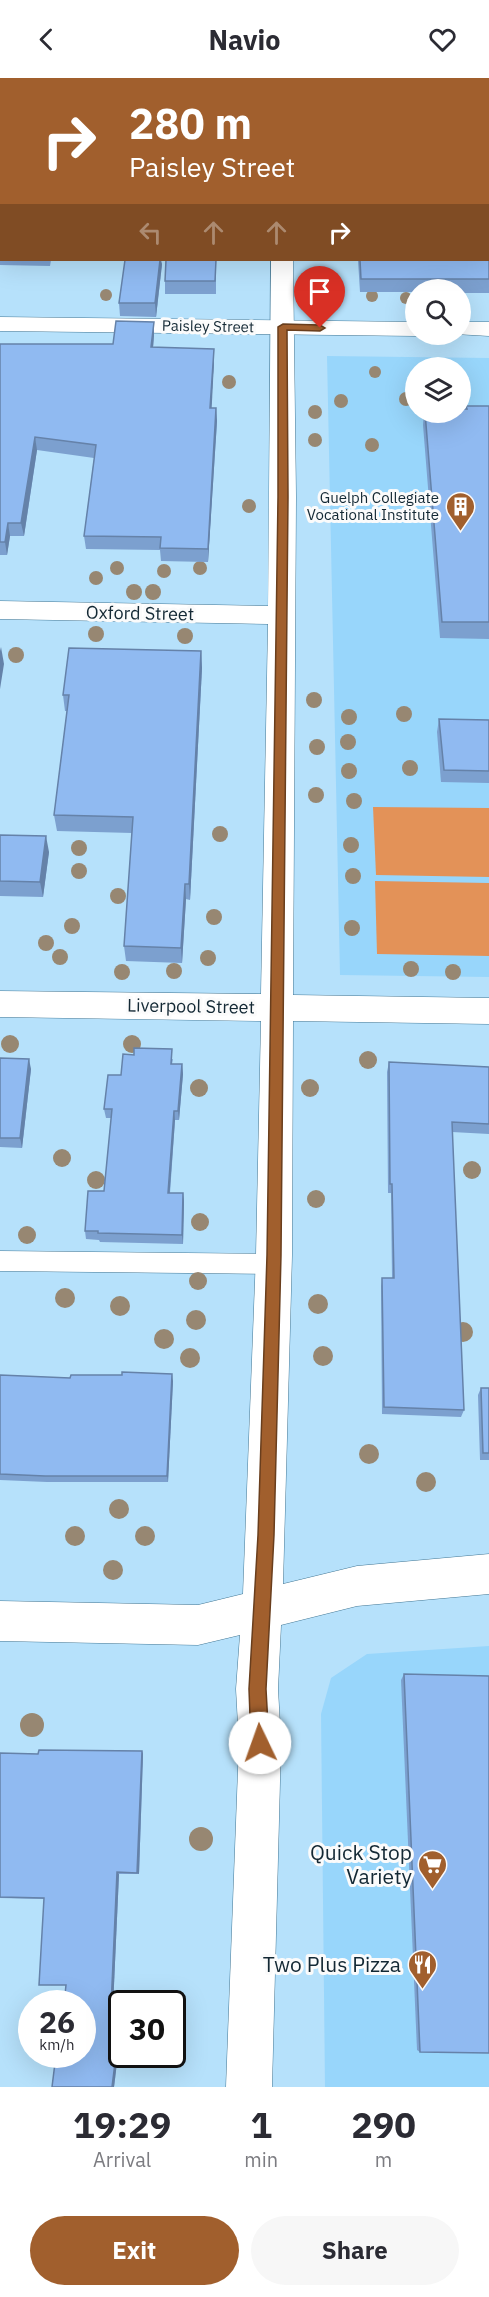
<!DOCTYPE html>
<style>
:root{--surface:#fff;--page:#f7f7f7;--text:#2b2b33;--muted:#7c7c81;--accent:#a15f2d}
body{margin:0;font-family:"IBM Plex Sans",sans-serif;background:var(--page);color:var(--text);height:100vh;display:flex;flex-direction:column;font-size:22px;white-space:nowrap}
*{box-sizing:border-box;margin:0}
p{font-size:20px;color:var(--muted)}
.icon{flex:none;width:33px;height:33px;fill:none;stroke:currentColor;stroke-width:2;stroke-linecap:round;stroke-linejoin:round}
.map{position:relative;height:2009px;overflow:hidden}
.sheet{display:flex;flex-direction:column;background:var(--surface);flex:1}
.sheet>*{flex:none}
.banner{position:absolute;left:0px;top:0px;width:489px;height:183px;box-shadow:0 6px 24px #0002;background:#a15f2d;color:#fff;overflow:hidden}
.tools{position:absolute;left:405px;top:201px;display:grid;gap:12px}
.tools a{display:grid;place-items:center;width:66px;height:66px;border-radius:50%;background:var(--surface);box-shadow:0 6px 24px #0002;font-size:30px}
.speed{position:absolute;left:18px;top:1912px;display:flex;gap:12px;font-size:30px;font-weight:700;text-align:center}
.speed>*{display:grid;place-content:center;width:78px;height:78px;border-radius:50%;background:var(--surface);box-shadow:0 6px 24px #0002;line-height:1}
.speed small{font-size:15px;font-weight:400}
.speed .limit{border:3px solid #111;border-radius:9px;background:#fff;color:#111}
.pin{position:absolute;display:grid;place-items:center;width:51px;height:51px;color:#fff;margin:-62px -26px;border-radius:50% 50% 50% 0;rotate:-45deg;box-shadow:0 0 6px #0007}
.pin .icon{rotate:45deg}
.me{position:absolute;width:66px;margin:-33px;rotate:357deg;stroke-linejoin:round;filter:drop-shadow(0 0 4px #0008)}
.turn{display:flex;align-items:center;gap:21px;height:126px;padding:0 30px;font-size:27px}
.turn .icon{width:78px;height:78px;stroke-width:2.5}
.turn b{display:block;font-size:42px;line-height:51px}
.lanes{display:flex;align-items:center;height:57px;padding:0 30px;background:#0003;justify-content:center;gap:30px;direction:ltr}
.lanes .off{opacity:.35}
.eta{display:flex;justify-content:space-evenly;align-items:center;height:102px;text-align:center}
.eta b{font-size:36px;font-weight:700;line-height:42px}
.cta{display:flex;gap:12px;margin-top:auto;padding:12px 30px}
.cta a{flex:1;height:69px;border-radius:36px;background:var(--accent);color:#fff;font-size:24px;font-weight:700;line-height:69px;text-align:center}
.cta a+a{background:var(--page);color:var(--text)}
header{display:flex;justify-content:space-between;align-items:center;height:78px;padding:0 30px;background:var(--surface);font-size:27px;font-weight:700}
.map>svg:first-child{display:block}
.built{fill:#98d6fb;fill-rule:evenodd}
.green{fill:#e39258}
.lines{fill:none;stroke-linecap:round;stroke-linejoin:round}
.lane-casing{stroke:#437794;stroke-width:1}
.street-casing{stroke:#437794;stroke-width:1}
.secondary-casing{stroke:#437794;stroke-width:1}
.lane{fill:#fff;fill-rule:evenodd}
.street{fill:#fff;fill-rule:evenodd}
.secondary{fill:#fff;fill-rule:evenodd}
.tree{fill:#978772}
.wall{fill:#7ca0cf}
.shaded-wall{fill:#6582a9}
.building{fill:#90baf1;stroke:#6582a9;stroke-width:1.5}
.route{fill:#a15f2d;stroke:#693e1d;stroke-width:1.5}
.labels{text-anchor:middle;dominant-baseline:central;stroke-width:6;stroke-linejoin:round;paint-order:stroke}
.far-street-label{font-size:15px;fill:#132834;stroke:#fbfbfb}
.far-poi-label{font-size:15px;fill:#132834;stroke:#fbfbfb;text-anchor:end}
.street-label{font-size:18px;fill:#132834;stroke:#fbfbfb}
.near-poi-label{font-size:21px;fill:#132834;stroke:#fbfbfb;text-anchor:end}
</style>
<header><svg class="icon" aria-label="back" viewBox="0 0 24 24"><path d="M15 5l-7 7 7 7"/></svg>Navio<svg class="icon" aria-label="heart" viewBox="0 0 24 24"><path d="M12 20l-8-8c-3-5 5-10 8-4 3-6 11-1 8 4z"/></svg></header>
<div class="map">
<svg width="489" height="2009" viewBox="0 0 489 2009">
<rect width="100%" height="100%" fill="#b6e1fb"/>
<g class="built">
<path d="M327 278 489 280V899L340 897ZM416 290H460V334H416Z"/>
<polygon points="489,1568 489,2009 325,2009 321,1636 331,1600 367,1576"/>
</g>
<g class="green">
<polygon points="373,729 489,730 489,799 376,797"/>
<polygon points="375,803 489,805 489,878 377,876"/>
</g>
<g class="lines">
<defs>
<polygon id="lane" points="0,1173 273,1176 281,1179 284,1186 281,1193 273,1196 0,1193"/>
<g id="street">
<rect x="272" y="0" width="20" height="2"/>
<polygon points="271,182 293,182 296,419 293,917 489,920 489,946 293,943 292,1177 283,1506 357,1488 489,1476 489,1516 357,1528 281,1547 278,1611 281,1665 272,2009 226,2009 239,1665 236,1611 240,1557 198,1567 0,1563 0,1523 198,1527 243,1516 256,1177 261,943 0,939 0,913 261,916 268,546 0,541 0,523 268,528"/>
</g>
<g id="secondary">
<polygon points="0,239 416,244 416,256 421,256 416,258 0,253"/>
<polygon points="460,244 489,244 489,258 455,256 460,256"/>
</g>
</defs>
<use href="#lane" class="lane-casing"/>
<use href="#street" class="street-casing"/>
<use href="#secondary" class="secondary-casing"/>
<use href="#lane" class="lane"/>
<use href="#street" class="street"/>
<use href="#secondary" class="secondary"/>
</g>
<g class="tree">
<circle cx="314" cy="207" r="6"/>
<circle cx="106" cy="217" r="6"/>
<circle cx="372" cy="218" r="6"/>
<circle cx="406" cy="220" r="6"/>
<circle cx="375" cy="294" r="6"/>
<circle cx="229" cy="304" r="7"/>
<circle cx="406" cy="321" r="7"/>
<circle cx="341" cy="323" r="7"/>
<circle cx="315" cy="334" r="7"/>
<circle cx="315" cy="362" r="7"/>
<circle cx="372" cy="367" r="7"/>
<circle cx="249" cy="428" r="7"/>
<circle cx="117" cy="490" r="7"/>
<circle cx="200" cy="490" r="7"/>
<circle cx="164" cy="493" r="7"/>
<circle cx="96" cy="500" r="7"/>
<circle cx="134" cy="514" r="8"/>
<circle cx="153" cy="514" r="8"/>
<circle cx="96" cy="556" r="8"/>
<circle cx="185" cy="558" r="8"/>
<circle cx="16" cy="577" r="8"/>
<circle cx="314" cy="622" r="8"/>
<circle cx="404" cy="636" r="8"/>
<circle cx="349" cy="639" r="8"/>
<circle cx="348" cy="664" r="8"/>
<circle cx="317" cy="669" r="8"/>
<circle cx="410" cy="690" r="8"/>
<circle cx="349" cy="693" r="8"/>
<circle cx="316" cy="717" r="8"/>
<circle cx="354" cy="723" r="8"/>
<circle cx="220" cy="756" r="8"/>
<circle cx="351" cy="767" r="8"/>
<circle cx="79" cy="770" r="8"/>
<circle cx="79" cy="793" r="8"/>
<circle cx="353" cy="798" r="8"/>
<circle cx="118" cy="818" r="8"/>
<circle cx="214" cy="839" r="8"/>
<circle cx="72" cy="848" r="8"/>
<circle cx="352" cy="850" r="8"/>
<circle cx="46" cy="865" r="8"/>
<circle cx="60" cy="879" r="8"/>
<circle cx="208" cy="880" r="8"/>
<circle cx="411" cy="891" r="8"/>
<circle cx="174" cy="893" r="8"/>
<circle cx="122" cy="894" r="8"/>
<circle cx="453" cy="894" r="8"/>
<circle cx="10" cy="966" r="9"/>
<circle cx="132" cy="966" r="9"/>
<circle cx="368" cy="982" r="9"/>
<circle cx="199" cy="1010" r="9"/>
<circle cx="310" cy="1010" r="9"/>
<circle cx="62" cy="1080" r="9"/>
<circle cx="472" cy="1092" r="9"/>
<circle cx="96" cy="1102" r="9"/>
<circle cx="316" cy="1121" r="9"/>
<circle cx="200" cy="1144" r="9"/>
<circle cx="27" cy="1157" r="9"/>
<circle cx="198" cy="1203" r="9"/>
<circle cx="65" cy="1220" r="10"/>
<circle cx="318" cy="1226" r="10"/>
<circle cx="120" cy="1228" r="10"/>
<circle cx="196" cy="1242" r="10"/>
<circle cx="463" cy="1254" r="10"/>
<circle cx="164" cy="1261" r="10"/>
<circle cx="323" cy="1278" r="10"/>
<circle cx="190" cy="1280" r="10"/>
<circle cx="369" cy="1376" r="10"/>
<circle cx="426" cy="1404" r="10"/>
<circle cx="119" cy="1431" r="10"/>
<circle cx="75" cy="1458" r="10"/>
<circle cx="145" cy="1458" r="10"/>
<circle cx="113" cy="1492" r="10"/>
<circle cx="32" cy="1647" r="12"/>
<circle cx="201" cy="1761" r="12"/>
</g>
<g class="wall">
<polygon points="349,0 489,0 489,18 488,18 489,20 489,215 460,215 460,212 416,212 416,214 360,214 358,182 488,182 488,2 349,2"/>
<polygon points="0,24 2,24 2,182 51,182 50,188 0,187"/>
<polygon points="216,182 216,216 165,216 165,203"/>
<polygon points="162,186 156,239 120,238 119,225"/>
<polygon points="154,257 153,269 214,284 211,330 216,330 217,343 208,484 161,483 160,472 86,471 84,458 94,380 37,372 24,458 10,458 7,477 0,477 0,266 113,266"/>
<polygon points="466,328 489,328 489,561 440,560 423,347 424,334 460,334 466,331"/>
<polygon points="201,573 202,590 190,822 186,821 182,885 126,883 124,868 132,755 57,753 54,737 67,633 65,633 63,617"/>
<polygon points="439,641 489,642 489,705 441,704 437,654"/>
<polygon points="0,757 49,774 43,819 0,818"/>
<polygon points="0,980 31,991 22,1070 0,1069"/>
<polygon points="173,981 172,986 182,986 183,996 179,1042 175,1042 170,1115 183,1115 184,1123 183,1166 100,1164 99,1162 86,1161 85,1153 104,1113 111,1040 106,1040 104,1031 121,997"/>
<polygon points="389,984 489,989 489,1056 452,1054 464,1332 461,1339 382,1336 381,1208 382,1200 392,1200 391,1115 388,1115 387,994"/>
<polygon points="0,1297 70,1300 173,1303 168,1404 47,1404 0,1402"/>
<polygon points="481,1310 489,1310 489,1382 480,1382 478,1317"/>
<polygon points="404,1596 420,1974 417,1972 401,1602"/>
<polygon points="142,1673 143,1676 139,1796 119,1796 112,1951 121,1952 114,2009 52,2009 66,1907 44,1821 0,1820 0,1675 38,1676"/>
</g>
<g class="shaded-wall">
<rect x="488" y="6" width="1" height="12"/>
<rect x="0" y="10" width="2" height="13"/>
<polygon points="160,182 161,182 162,186 156,239 155,225"/>
<polygon points="154,244 154,257 152,283 151,269"/>
<polygon points="214,271 214,284 211,343 210,330"/>
<polygon points="216,330 217,343 208,484 208,471"/>
<polygon points="35,359 37,372 24,458 21,445"/>
<polygon points="8,445 10,458 7,477 5,464"/>
<polygon points="1,569 4,586 0,611 0,573"/>
<polygon points="201,573 202,590 190,822 189,806"/>
<polygon points="46,758 49,774 43,819 40,804"/>
<polygon points="185,806 186,821 182,885 181,870"/>
<polygon points="29,981 31,991 22,1070 20,1060"/>
<polygon points="182,986 183,996 179,1042 178,1033"/>
<polygon points="174,1033 175,1042 169,1123 168,1115"/>
<polygon points="183,1115 184,1123 183,1166 182,1157"/>
<polygon points="172,1296 173,1303 168,1404 167,1398"/>
<polygon points="142,1673 143,1676 139,1796 137,1795"/>
<polygon points="117,1794 119,1796 112,1951 110,1952"/>
<polygon points="121,1952 114,2009 112,2009 119,1953"/>
</g>
<g class="building">
<polygon points="0,0 211,0 211,2 2,2 2,10 0,10"/>
<polygon points="350,0 489,0 489,6 488,6 488,2 350,2"/>
<polygon points="488,18 489,20 489,201 361,201 360,182 488,182"/>
<rect x="0" y="24" width="2" height="150"/>
<polygon points="125,182 160,182 155,225 119,225"/>
<polygon points="166,182 216,182 215,203 165,203"/>
<polygon points="116,243 154,244 151,269 214,271 210,330 216,330 208,471 160,470 161,459 84,458 96,367 35,359 21,445 8,445 5,464 0,464 0,266 113,266"/>
<polygon points="466,328 489,328 489,544 442,544 425,334 460,334 460,331 467,331"/>
<polygon points="69,570 201,573 189,806 185,806 181,870 124,868 133,739 54,737 69,617 63,617"/>
<polygon points="439,641 489,642 489,693 444,692"/>
<polygon points="0,757 46,758 40,804 0,803"/>
<polygon points="134,970 172,971 171,986 182,986 178,1033 174,1033 168,1115 183,1115 182,1157 98,1155 98,1153 85,1153 88,1113 104,1113 112,1031 104,1031 108,997 121,997 123,976 134,977"/>
<polygon points="0,980 29,981 20,1060 0,1060"/>
<polygon points="389,984 489,989 489,1046 452,1044 464,1332 384,1329 382,1200 394,1200 392,1106 390,1106"/>
<polygon points="122,1294 172,1296 167,1398 45,1398 0,1396 0,1297 70,1300 71,1297 122,1297"/>
<polygon points="481,1310 489,1310 489,1375 483,1375"/>
<polygon points="404,1596 489,1598 489,1975 420,1974"/>
<polygon points="39,1672 142,1673 137,1795 117,1794 110,1952 119,1953 112,2009 52,2009 56,1977 82,1977 82,1926 64,1926 66,1907 39,1907 44,1820 0,1819 0,1675 38,1676"/>
</g>
<polygon class="route" points="283,246 320,247 325,250 320,253 287,252 288,419 281,1177 274,1457 266,1611 269,1665 266,1671 260,1674 254,1671 251,1665 249,1611 258,1457 267,1177 278,419 278,249"/>
<defs>
<symbol id="building-pin" viewBox="-11 -11 22 30"><path d="M0 17L-7.5 6A9.5 9.5 0 1 1 7.5 6Z" fill="#a15f2d" stroke="#fbfbfb"/><path d="M-4-6H4V6H1V3H-1V6H-4ZM-2.5-4.3h1.7v1.8h-1.7ZM.8-4.3h1.7v1.8H.8ZM-2.5-1h1.7V.8h-1.7ZM.8-1h1.7V.8H.8Z" fill="#fff"/></symbol>
<symbol id="supermarket-pin" viewBox="-11 -11 22 30"><path d="M0 17L-7.5 6A9.5 9.5 0 1 1 7.5 6Z" fill="#a15f2d" stroke="#fbfbfb"/><path d="M-6-5.5h2.5l.6 2H6L4.5 2H-2.5L-4.4-4H-6ZM-1.5 3.2a1.3 1.3 0 1 0 .1 0ZM3 3.2a1.3 1.3 0 1 0 .1 0Z" fill="#fff"/></symbol>
<symbol id="restaurant-pin" viewBox="-11 -11 22 30"><path d="M0 17L-7.5 6A9.5 9.5 0 1 1 7.5 6Z" fill="#a15f2d" stroke="#fbfbfb"/><path d="M-5-6h1v4h1v-4h1v4h1v-4h1v5L-1.5 .5V6h-2V.5L-5-1ZM5-6V6H3V1.5H1.5Q1.5-4 5-6Z" fill="#fff"/></symbol>
</defs>
<g fill-rule="evenodd">
<use href="#building-pin" x="444" y="412" width="33" height="45"/>
<use href="#supermarket-pin" x="416" y="1770" width="33" height="45"/>
<use href="#restaurant-pin" x="406" y="1870" width="33" height="45"/>
</g>
<g class="labels">
<g class="far-street-label">
<text transform="translate(208 248) rotate(1)">Paisley Street</text>
</g>
<g class="far-poi-label">
<text x="439" y="419">Guelph Collegiate<tspan x="439" dy="17">Vocational Institute</tspan></text>
</g>
<g class="street-label">
<text transform="translate(140 535) rotate(1)">Oxford Street</text>
<text transform="translate(191 928) rotate(1)">Liverpool Street</text>
</g>
<g class="near-poi-label">
<text x="412" y="1774">Quick Stop<tspan x="412" dy="24">Variety</tspan></text>
<text x="401" y="1886">Two Plus Pizza</text>
</g>
</g>
</svg>
<div class="tools">
<a><svg class="icon" aria-label="search" viewBox="0 0 24 24"><circle cx="10" cy="10" r="6"/><path d="M15 15l6 6"/></svg></a>
<a><svg class="icon" aria-label="layers" viewBox="0 0 24 24"><path d="M12 4l9 5-9 5-9-5zM3 14l9 5 9-5"/></svg></a>
</div>
<div class="speed"><div>26<small>km/h</small></div><div class="limit">30</div></div>
<div class="pin" style="left:320px;top:250px;background:#d93025"><svg class="icon" aria-label="arrive" viewBox="0 0 24 24"><path d="M6 21V4h12l-3 4 3 4H6"/></svg></div>
<svg class="me" style="left:260px;top:1665px" viewBox="-20 -20 40 40"><circle r="19" fill="#fff"/><path d="M0-13L10 11 0 6-10 11z" fill="#a15f2d"/></svg>
<div class="banner">
<div class="turn"><svg class="icon" aria-label="right" viewBox="0 0 24 24"><path d="M7 20v-9h11M14 6l5 5-5 5"/></svg><div><b>280 m</b>Paisley Street</div></div>
<div class="lanes"><svg class="icon off" aria-label="left" viewBox="0 0 24 24"><path d="M17 20v-9H6M10 6l-5 5 5 5"/></svg><svg class="icon off" aria-label="ahead" viewBox="0 0 24 24"><path d="M12 20V5M6 11l6-6 6 6"/></svg><svg class="icon off" aria-label="ahead" viewBox="0 0 24 24"><path d="M12 20V5M6 11l6-6 6 6"/></svg><svg class="icon" aria-label="right" viewBox="0 0 24 24"><path d="M7 20v-9h11M14 6l5 5-5 5"/></svg></div>
</div>
</div>
<section class="sheet">
<div class="eta">
<div><b>19:29</b><p>Arrival</p></div>
<div><b>1</b><p>min</p></div>
<div><b>290</b><p>m</p></div>
</div>
<div class="cta"><a>Exit</a><a>Share</a></div>
</section>
